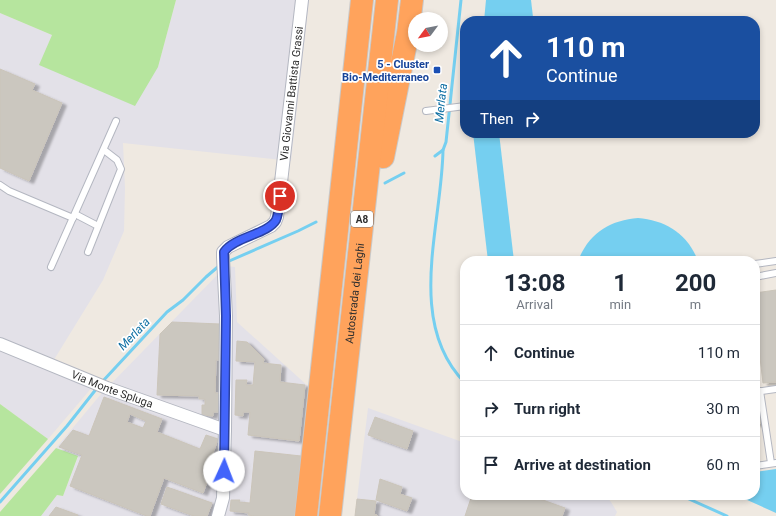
<!DOCTYPE html>
<style>
:root{--surface:#fff;--page:#f6f6f7;--text:#1f2937;--muted:#747a83;--line:#e0e1e3}
body{margin:0;font-family:Roboto,sans-serif;background:var(--page);color:var(--text);height:100vh;display:flex;flex-direction:column;font-size:15px;white-space:nowrap}
*{box-sizing:border-box;margin:0}
p{font-size:13px;color:var(--muted)}
.icon{flex:none;width:22px;height:22px;fill:none;stroke:currentColor;stroke-width:2;stroke-linecap:round;stroke-linejoin:round}
.map{position:relative;flex:1;overflow:hidden}
.drawer{position:absolute;left:460px;top:256px;width:300px;height:244px;display:flex;flex-direction:column;background:var(--surface);border-radius:16px;box-shadow:0 2px 6px #0003}
.drawer>*{flex:none}
.top-card{position:absolute;left:460px;top:16px;width:300px;height:122px;border-radius:16px;box-shadow:0 2px 6px #0003;background:#1a4fa0;color:#fff;overflow:hidden}
.needle{width:26px;rotate:238deg}
.controls{position:absolute;left:408px;top:12px;display:grid;gap:8px}
.controls a{display:grid;place-items:center;width:40px;height:40px;border-radius:50%;background:var(--surface);box-shadow:0 2px 6px #0003;font-size:20px}
.pin{position:absolute;display:grid;place-items:center;width:34px;height:34px;color:#fff;margin:-17px;border:2px solid #fff;border-radius:50%;box-shadow:0 1px 4px #0007}
.me{position:absolute;width:44px;margin:-22px;rotate:2deg;stroke-linejoin:round;filter:drop-shadow(0 0 3px #0008)}
.turn{display:flex;align-items:center;gap:14px;height:84px;padding:0 20px;font-size:18px}
.turn .icon{width:52px;height:52px;stroke-width:2.5}
.turn b{display:block;font-size:28px;line-height:34px}
.then{display:flex;align-items:center;height:38px;padding:0 20px;background:#0003;gap:8px;font-size:15px}
.eta{display:flex;justify-content:space-evenly;align-items:center;height:68px;text-align:center}
.eta b{font-size:24px;font-weight:700;line-height:28px}
ul{padding:0;list-style:none}
li{display:flex;align-items:center;gap:12px;height:56px;padding:0 20px;border-top:1px solid var(--line)}
li div{flex:1}
li b{display:block;font-size:15px}
li em{font-style:normal}
.map>svg:first-child{display:block}
.industrial{fill:#e3e1e8}
.green{fill:#b6e59e}
.water{fill:#75cff0}
.lines{fill:none;stroke-linecap:round;stroke-linejoin:round}
.stream{stroke:#75cff0;stroke-width:3}
.building{fill:#cbc7bf;stroke:#cbc5ba;fill-rule:evenodd;filter:url(#shadow)}
.lane-casing{stroke:#b4b7c1;stroke-width:8}
.street-casing{stroke:#b4b7c1;stroke-width:14}
.highway-casing{stroke:#c9c9c9;stroke-width:24}
.lane{stroke:#fff;stroke-width:6}
.street{stroke:#fff;stroke-width:12}
.highway{stroke:#ffa35c;stroke-width:22}
.route-casing{stroke:#2b41a3;stroke-width:10}
.route{stroke:#4264fb;stroke-width:7}
.transit-dot{fill:#1a4fb4;stroke:#fff;stroke-width:1.5}
.labels{text-anchor:middle;dominant-baseline:central;stroke-width:3.5;stroke-linejoin:round;paint-order:stroke}
.shield{fill:#fff;stroke:#6d6d6d;stroke-width:1}
.shield-label{font-size:10px;font-weight:bold;fill:#2e2e2e}
.transit-label{font-size:11px;font-weight:bold;fill:#164399;stroke:#fff;text-anchor:end}
.street-label{font-size:11px;fill:#2e2e2e;stroke:#fff}
.water-label{font-size:12px;font-style:italic;fill:#0d6fa3;stroke:#fff}
</style>
<div class="map">
<svg width="776" height="516" viewBox="0 0 776 516">
<defs>
<filter id="shadow"><feDropShadow dx="4.5" dy="2.5" stdDeviation="1" flood-color="#0004"/></filter>
</defs>
<rect width="100%" height="100%" fill="#efe9e1"/>
<g class="industrial">
<polygon points="176,0 309,0 291,161 123,143 125,188 124,231 103,280 52,363 0,341 0,13 52,35 40,65 158,67"/>
<polygon points="226,266 235,267 237,322 309,387 296,516 41,516 57,495 63,496 78,457 56,448 101,394"/>
<polygon points="0,349 94,385 48,439 0,404"/>
<polygon points="368,408 465,443 465,495 605,495 611,502 617,512 615,516 355,516"/>
</g>
<g class="green">
<polygon points="0,0 176,0 158,67 135,106 39,65 52,35 0,13"/>
<polygon points="0,404 48,439 0,494"/>
<polygon points="56,448 78,456 63,496 57,495 41,516 0,516 0,512"/>
</g>
<g class="water">
<polygon points="486,0 531,0 533,17 500,21 484,21"/>
<polygon points="473,133 499,133 514,261 488,261"/>
<path d="M638 218C665 220 688 234 698 261H578C588 234 610 220 638 218Z"/>
<polygon points="776,469 776,513 736,495 755,495 755,472"/>
</g>
<g class="lines">
<g class="stream">
<path d="M443 150C442 225 405 322 465 383"/>
<polyline points="435,156 443,150 446,142 461,0"/>
<polyline points="385,183 404,173"/>
<polyline points="227,262 298,231 316,222"/>
<polyline points="102,382 167,312 183,300 206,277 220,265"/>
<polyline points="680,495 727,516"/>
<polyline points="0,502 67,426 97,388"/>
</g>
</g>
<g class="building">
<polygon points="0,69 35,84 32,90 62,103 29,181 0,168"/>
<polygon points="776,290 776,382 763,383 755,315 755,293"/>
<polygon points="172,322 220,324 219,360 216,360 215,393 220,393 219,412 213,412 213,416 202,415 202,405 205,405 205,399 199,399 199,396 157,395 160,334"/>
<polygon points="237,341 247,342 264,359 263,363 281,365 280,382 305,385 299,441 248,435 250,412 243,412 243,416 235,415 236,380 247,380 246,385 253,385 255,362 236,361"/>
<path d="M104 397 162 419 157 432 200 449 206 435 218 439 213 453 217 455 203 493 164 478 150 516H147L70 486 82 455 59 447 73 430 89 436ZM130 414 146 421 143 428 127 422Z"/>
<polygon points="758,397 761,423 755,424 755,398"/>
<polygon points="375,417 413,431 407,449 368,435"/>
<polygon points="255,451 301,456 295,516 254,516 248,515 249,513 230,511 231,500 240,500 239,502 250,503"/>
<polygon points="380,479 402,487 400,494 412,498 407,511 376,500"/>
<polygon points="167,487 212,503 207,516 194,516 161,504"/>
<polygon points="472,495 529,495 565,508 562,516 465,516"/>
<polygon points="357,499 376,501 374,514 377,515 377,516 355,516"/>
<polygon points="56,507 78,515 77,516 49,516"/>
</g>
<g class="lines">
<defs>
<g id="lane">
<polyline points="426,111 465,106"/>
<polyline points="0,185 9,191 73,218"/>
<polyline points="75,214 98,226"/>
<polyline points="88,252 121,169 117,160 104,150"/>
<polyline points="755,264 776,261"/>
<polyline points="51,267 116,121"/>
<polyline points="755,277 776,273"/>
<polyline points="760,391 771,463"/>
<polyline points="755,392 776,389"/>
<polyline points="755,466 776,463"/>
</g>
<g id="street">
<path id="s1" d="M0 344 107 388 225 430"/>
<path id="s2" d="M218 516 223 498 225 430 226 316 223 257V252L228 247 271 226 275 222 277 217 302 0"/>
</g>
<g id="highway">
<polyline points="383,157 408,33 412,0"/>
<polyline points="306,516 362,0"/>
<path id="s3" d="M330 516 387 0"/>
</g>
</defs>
<use href="#lane" class="lane-casing"/>
<use href="#street" class="street-casing"/>
<use href="#highway" class="highway-casing"/>
<use href="#lane" class="lane"/>
<use href="#street" class="street"/>
<use href="#highway" class="highway"/>
</g>
<g class="lines">
<defs>
<path id="route" d="M224 471 226 316 224 252C234 237 268 234 276 220 279 213 279 203 280 196"/>
</defs>
<use href="#route" class="route-casing"/>
<use href="#route" class="route"/>
</g>
<rect class="transit-dot" x="433" y="66" width="8" height="8" rx="2"/>
<g class="labels">
<rect class="shield" x="351" y="211" width="22" height="16" rx="3"/>
<g class="shield-label">
<text x="362" y="219">A8</text>
</g>
<g class="transit-label">
<text x="429" y="64">5 - Cluster<tspan x="429" dy="13">Bio-Mediterraneo</tspan></text>
</g>
<g class="street-label">
<text stroke="none"><textPath href="#s2" startOffset="455">Via Giovanni Battista Grassi</textPath></text>
<text stroke="none"><textPath href="#s3" startOffset="224">Autostrada dei Laghi</textPath></text>
<text stroke="none"><textPath href="#s1" startOffset="121">Via Monte Spluga</textPath></text>
</g>
<g class="water-label">
<text transform="translate(441 103) rotate(-84)">Merlata</text>
<text transform="translate(134 334) rotate(-46)">Merlata</text>
</g>
</g>
</svg>
<div class="controls">
<a><svg class="needle" viewBox="-14 -14 28 28"><path d="M0-13l5 13h-10z" fill="#e53935"/><path d="M0 13l5-13h-10z" fill="#747a83"/></svg></a>
</div>
<div class="pin" style="left:280px;top:196px;background:#d93025"><svg class="icon" aria-label="arrive" viewBox="0 0 24 24"><path d="M6 21V4h12l-3 4 3 4H6"/></svg></div>
<svg class="me" style="left:224px;top:471px" viewBox="-20 -20 40 40"><circle r="19" fill="#fff"/><path d="M0-13L10 11 0 6-10 11z" fill="#4264fb"/></svg>
<div class="top-card">
<div class="turn"><svg class="icon" aria-label="ahead" viewBox="0 0 24 24"><path d="M12 20V5M6 11l6-6 6 6"/></svg><div><b>110 m</b>Continue</div></div>
<div class="then">Then<svg class="icon" aria-label="right" viewBox="0 0 24 24"><path d="M7 20v-9h11M14 6l5 5-5 5"/></svg></div>
</div>
<section class="drawer">
<div class="eta">
<div><b>13:08</b><p>Arrival</p></div>
<div><b>1</b><p>min</p></div>
<div><b>200</b><p>m</p></div>
</div>
<ul>
<li><svg class="icon" aria-label="ahead" viewBox="0 0 24 24"><path d="M12 20V5M6 11l6-6 6 6"/></svg><div><b>Continue</b></div><em>110 m</em></li>
<li><svg class="icon" aria-label="right" viewBox="0 0 24 24"><path d="M7 20v-9h11M14 6l5 5-5 5"/></svg><div><b>Turn right</b></div><em>30 m</em></li>
<li><svg class="icon" aria-label="arrive" viewBox="0 0 24 24"><path d="M6 21V4h12l-3 4 3 4H6"/></svg><div><b>Arrive at destination</b></div><em>60 m</em></li>
</ul>
</section>
</div>
